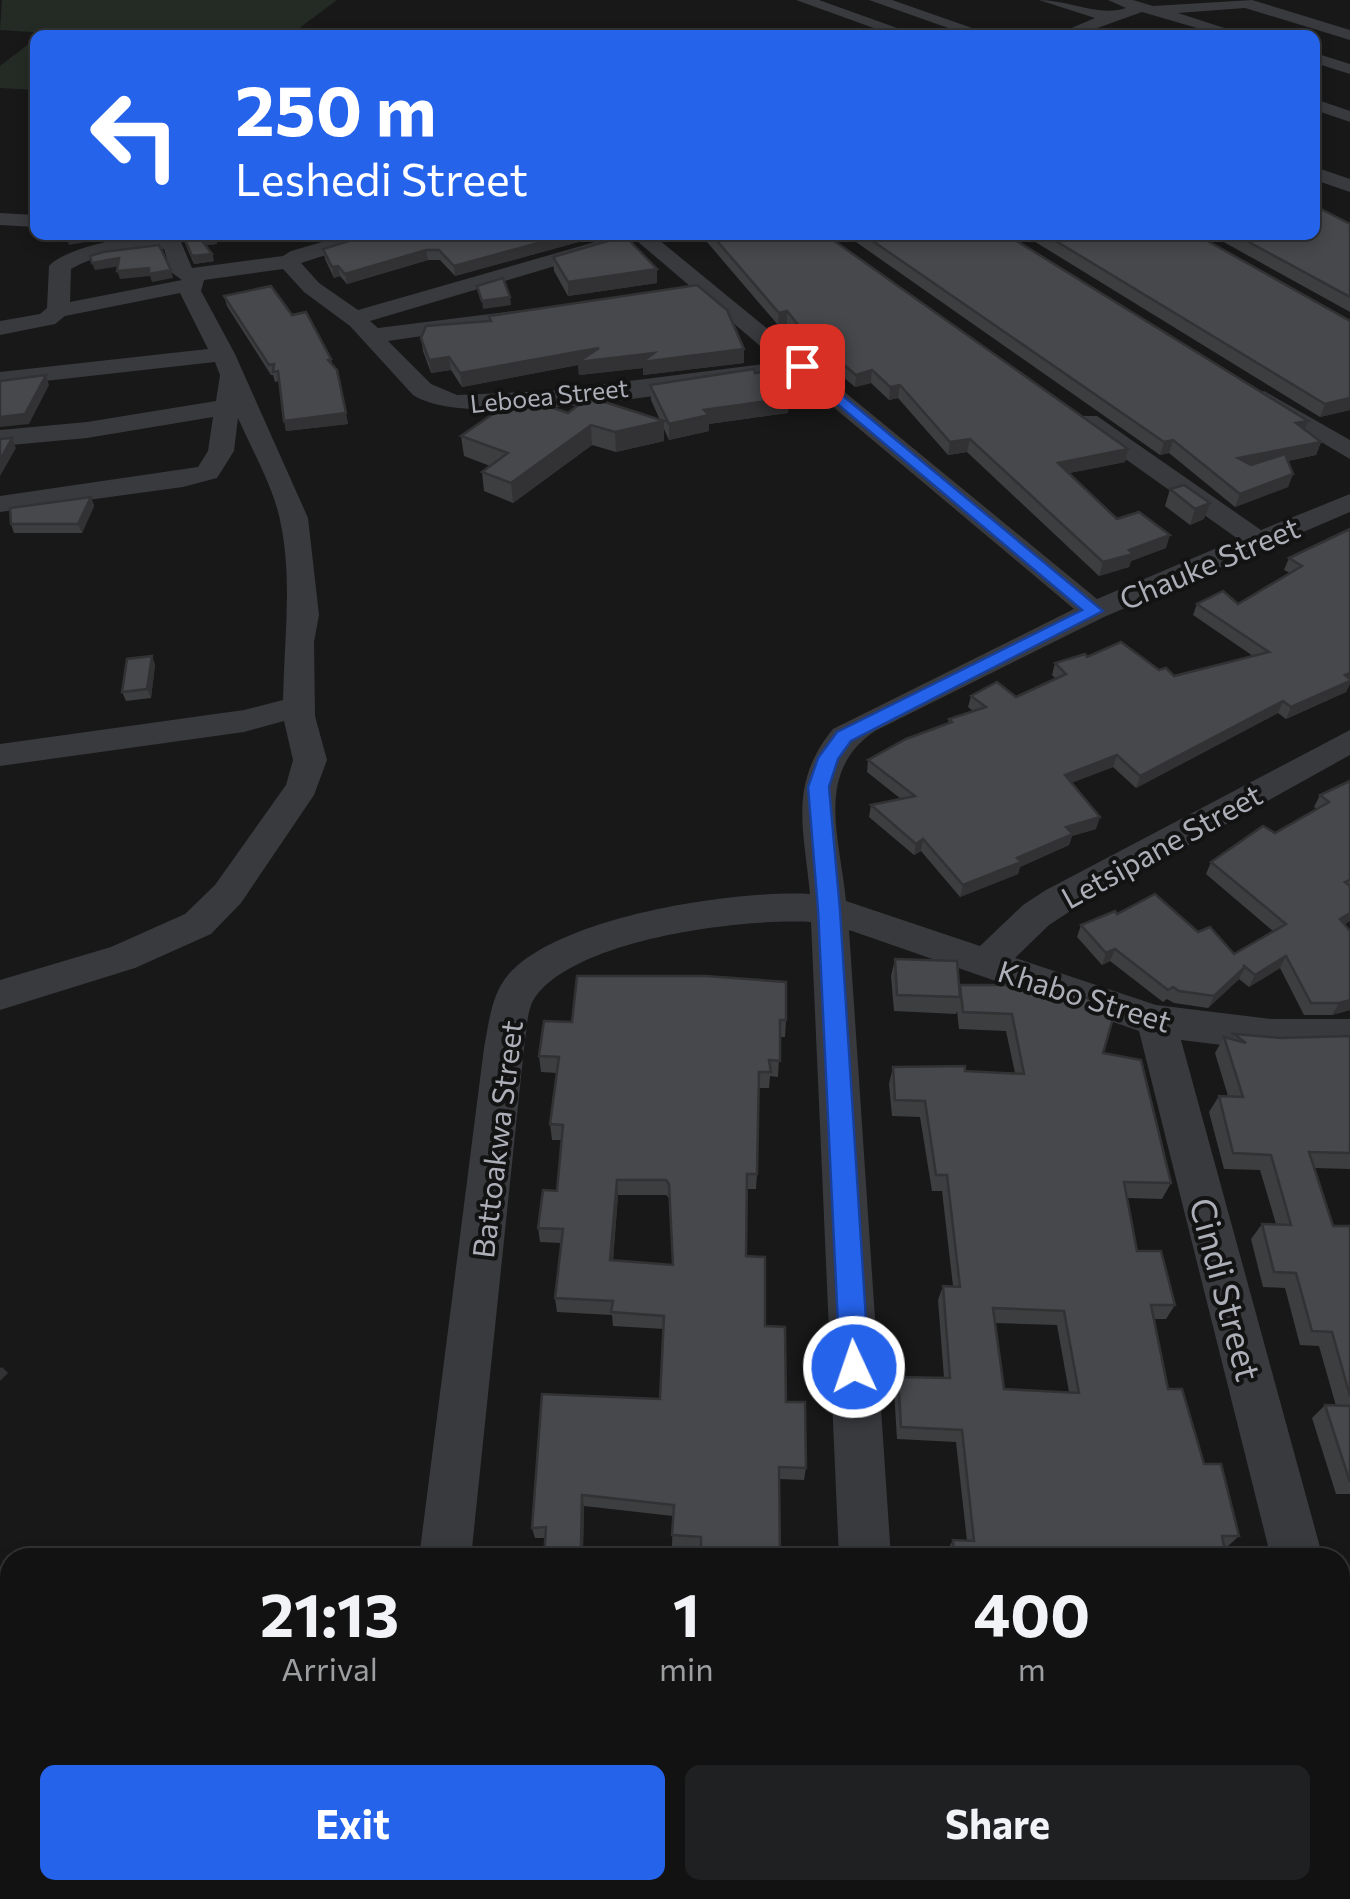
<!DOCTYPE html>
<style>
:root{--surface:#121213;--page:#1f2021;--text:#f1f3f6;--muted:#9c9ea0;--line:#313233;--accent:#2563eb}
body{margin:0;font-family:Commissioner,sans-serif;background:var(--page);color:var(--text);height:100vh;display:flex;flex-direction:column;font-size:38px;white-space:nowrap}
*{box-sizing:border-box;margin:0}
p{font-size:32px;color:var(--muted)}
.icon{flex:none;width:55px;height:55px;fill:none;stroke:currentColor;stroke-width:2;stroke-linecap:round;stroke-linejoin:round}
.map{position:relative;flex:1;overflow:hidden}
.details{position:absolute;left:0px;top:1548px;width:1350px;height:352px;display:flex;flex-direction:column;background:var(--surface);border-radius:30px 30px 0 0;box-shadow:0 5px 15px #0003,0 0 0 2px var(--line)}
.details>*{flex:none}
.banner{position:absolute;left:30px;top:30px;width:1290px;height:210px;border-radius:15px;box-shadow:0 5px 15px #0003,0 0 0 2px var(--line);background:#2563eb;color:#fff;overflow:hidden}
.pin{position:absolute;display:grid;place-items:center;width:85px;height:85px;color:#fff;margin:-42px;border-radius:20px;box-shadow:0 5px 15px #0006}
.me{position:absolute;width:110px;margin:-55px;rotate:357deg;stroke-linejoin:round;filter:drop-shadow(0 0 8px #0008)}
.turn{display:flex;align-items:center;gap:35px;height:210px;padding:0 40px;font-size:45px}
.turn .icon{width:130px;height:130px;stroke-width:2.5}
.turn b{display:block;font-size:70px;line-height:85px}
.eta{display:flex;justify-content:space-evenly;align-items:center;height:170px;text-align:center}
.eta b{font-size:60px;font-weight:700;line-height:70px}
.button{display:flex;gap:20px;margin-top:auto;padding:20px 40px}
.button a{flex:1;height:115px;border-radius:15px;background:var(--accent);color:#fff;font-size:40px;font-weight:700;line-height:115px;text-align:center}
.button a+a{background:var(--page);color:var(--text)}
.map>svg:first-child{display:block}
.green{fill:#242b25}
.lines{fill:none;stroke-linecap:round;stroke-linejoin:round}
.minor{fill:#393a3e;fill-rule:evenodd}
.wall{fill:#3d3e40;fill-rule:evenodd}
.shaded-wall{fill:#323234}
.building{fill:#47484b;stroke:#323234;stroke-width:2.5;fill-rule:evenodd}
.route{fill:#2563eb;stroke:#184099;stroke-width:2.5}
.labels{text-anchor:middle;dominant-baseline:central;stroke-width:8;stroke-linejoin:round;paint-order:stroke}
.far-street-label{font-size:25px;fill:#acafb7;stroke:#131314}
.street-label{font-size:30px;fill:#acafb7;stroke:#131314}
.near-street-label{font-size:35px;fill:#acafb7;stroke:#131314}
</style>
<div class="map">
<svg width="1350" height="1899" viewBox="0 0 1350 1899">
<rect width="100%" height="100%" fill="#181819"/>
<g class="green">
<polygon points="2,0 337,0 290,35 78,35 0,30"/>
<polygon points="35,39 35,90 0,88 0,66"/>
</g>
<g class="lines">
<g class="minor">
<polygon points="796,0 819,0 911,33 893,35"/>
<polygon points="869,0 892,0 992,35 968,35"/>
<path d="M1039 0C1068 0 1099 17 1126 8L1108 0H1133L1153 6 1252 0 1350 30V40L1245 8 1178 13 1246 35H1221L1142 12 1078 35H1055L1095 18Z"/>
<polygon points="1315,53 1350,64 1350,74 1315,63"/>
<polygon points="1315,99 1350,111 1350,122 1315,110"/>
<polygon points="1315,167 1350,179 1350,192 1315,180"/>
<polygon points="0,213 35,215 35,227 0,225"/>
<path d="M346 235H379L376 239 301 263 319 283 358 310 595 242H609L612 246 609 250 370 321 378 328 547 307 550 312 547 317 539 319 388 341 431 384 457 395 550 391 779 362 630 235H653L1097 599 1238 539 1079 426 1075 421 1079 416H1097L1261 530 1350 494V512L1104 617 875 731C814 772 840 837 846 901L980 946 1023 905 1046 890 1350 730V755L1072 910 1049 925 1015 958 1156 1005 1271 1019H1350V1051H1271L1181 1040 1323 1558H1271L1139 1031 849 930 891 1558H839L811 922C744 918 579 938 536 996 526 1009 527 1032 524 1048L471 1558H419L484 1048C489 1023 491 995 508 975 559 916 735 890 810 894 804 829 788 784 833 729L1074 609 794 374C717 385 472 434 413 395L350 326 304 292 283 269 204 280 201 291 235 354 308 518 319 615 314 642 315 716 327 760 314 795 241 903 211 934 135 968 0 1010V980L111 947 185 914 215 885 286 785 293 760 284 721 244 732 0 766V744L244 710 283 700C284 640 293 580 280 520 273 486 252 450 238 418L234 451 217 478 183 487 0 512V496L198 467 208 451 213 417 87 438 0 446V430L87 422 216 401 220 375 215 362 0 386V372L208 349 180 293 65 316 55 324 0 335V321L40 314 47 308 49 266C68 245 157 227 181 242L192 268 283 256 291 251ZM164 249 171 272 182 280 70 302 71 269C98 253 134 249 164 249Z"/>
<polygon points="1264,391 1350,440 1350,459 1255,403 1252,398"/>
<polygon points="1340,1695 1350,1699 1350,1790 1340,1786"/>
<polygon points="374,1890 434,1890 433,1899 373,1899"/>
<rect x="853" y="1890" width="60" height="9"/>
</g>
</g>
<g class="wall">
<polygon points="1350,224 1350,312 1211,235 1315,235"/>
<polygon points="172,235 215,235 217,244 205,245 212,254 214,261 194,264 184,241"/>
<polygon points="604,235 455,276 440,260 428,260 347,284 340,276 334,278 325,259 323,249"/>
<polygon points="701,235 826,235 1128,449 1125,462 1069,473 1117,519 1166,548 1131,561 1129,567 1099,576 967,452 948,455 898,398 889,400 871,383 855,387 819,357 813,358 787,324 778,325"/>
<polygon points="846,235 1007,235 1308,421 1305,430 1321,442 1316,455 1288,461 1293,474 1288,487 1235,507 1169,453 1160,455"/>
<polygon points="1024,235 1197,235 1350,321 1350,410 1320,417"/>
<polygon points="553,257 657,283 568,296 554,271"/>
<polygon points="224,296 292,315 331,359 348,424 286,431 279,381 275,382 273,375 271,375 227,306"/>
<polygon points="489,316 744,349 744,363 643,375 643,368 579,375 578,365 462,387 451,370 431,373 423,351 421,338 490,321"/>
<polygon points="755,373 789,398 788,413 709,424 709,431 669,440 664,429 664,441 616,452 592,445 513,503 484,491 482,472 490,466 464,456 461,436 568,413 660,420 651,400 650,385"/>
<polygon points="1184,485 1204,519 1190,525 1165,506 1170,489"/>
<polygon points="91,497 94,506 82,533 14,533 11,524"/>
<polygon points="1350,529 1350,684 1346,692 1286,719 1278,713 1136,788 1113,767 1071,783 1096,829 1072,836 1069,845 1020,867 1018,874 960,897 921,851 914,855 869,817 871,805 901,799 867,772 868,760 948,723 949,719 973,711 968,707 971,696 1016,697 1056,679 1052,675 1055,663 1087,657 1159,670 1174,676 1253,656 1193,615 1197,604 1238,604 1290,573 1284,570 1289,558"/>
<polygon points="152,656 155,665 151,698 126,701 122,692"/>
<polygon points="1350,781 1350,921 1344,924 1350,931 1350,1010 1332,1015 1304,1015 1280,968 1249,987 1239,979 1208,1008 1174,1003 1167,999 1163,1002 1110,961 1102,965 1077,937 1081,925 1117,914 1198,932 1234,954 1273,931 1206,874 1211,862 1275,833 1317,809 1314,807 1320,795"/>
<path d="M895 959 1103 1053 1171 1183 1162 1199 1127 1198 1137 1251 1175 1305 1166 1319H1154L1168 1389 1239 1536 1227 1547H1224L1226 1558H948L947 1551 953 1540 967 1541 956 1442 897 1439 894 1390 898 1377 944 1378 938 1300 943 1286H953L942 1191H932L920 1117 892 1116 889 1084 893 1067 1015 1073 1006 1031 959 1029 957 1011 956 1014 894 1011 891 976ZM995 1323 1057 1325 1069 1392 1004 1389Z"/>
<path d="M786 1020 785 1037H780L778 1077 770 1076 769 1088H759L757 1174 756 1189H747L746 1256 786 1402 806 1468 804 1480 779 1479 701 1548 672 1546 673 1516 584 1506 583 1547 544 1558 545 1538H535L532 1528 660 1399 664 1329 613 1326 612 1315 557 1312 555 1298 561 1243 540 1242 538 1228 557 1191 562 1140H552L550 1124 557 1073 541 1072 539 1056 572 1022ZM618 1195H666L670 1199 673 1265 613 1260Z"/>
<polygon points="1234,1034 1281,1038 1350,1036 1350,1169 1314,1168 1333,1226 1350,1226 1350,1494 1336,1494 1312,1418 1325,1405 1336,1406 1319,1346 1300,1345 1285,1288 1263,1287 1251,1239 1262,1224 1276,1224 1260,1170 1224,1169 1209,1112 1219,1096 1228,1096 1215,1053 1224,1037 1232,1039"/>
<polygon points="968,1890 1287,1890 1289,1899 969,1899"/>
</g>
<g class="shaded-wall">
<polygon points="78,235 126,235 69,245 66,237"/>
<polygon points="314,235 333,235 315,240"/>
<polygon points="567,235 604,235 455,276 454,266"/>
<polygon points="215,236 217,244 202,246 200,238"/>
<polygon points="426,250 428,260 347,284 345,274"/>
<polygon points="212,254 214,261 194,264 192,256"/>
<polygon points="119,258 121,266 95,270 92,263"/>
<polygon points="338,266 340,276 334,278 332,267"/>
<polygon points="149,268 171,270 173,278 152,282 150,276 120,279 117,271"/>
<polygon points="657,269 657,283 568,296 568,282"/>
<polygon points="510,297 511,305 483,309 482,301"/>
<polygon points="787,311 787,324 778,325 779,313"/>
<polygon points="814,345 820,345 819,357 813,358"/>
<polygon points="599,348 654,353 744,349 744,363 643,375 643,368 579,375 578,365 462,387 460,373"/>
<polygon points="449,357 451,370 431,373 429,360"/>
<polygon points="872,370 871,383 855,387 856,375"/>
<polygon points="46,375 49,385 29,424 0,427 0,417"/>
<polygon points="900,385 898,398 889,400 890,387"/>
<polygon points="789,398 788,413 709,424 709,431 669,440 669,424 704,410"/>
<polygon points="1350,398 1350,410 1320,417 1325,404"/>
<polygon points="346,413 348,424 286,431 284,421"/>
<polygon points="664,421 664,441 616,452 615,432"/>
<polygon points="1308,421 1303,434 1296,423"/>
<polygon points="591,425 592,445 513,503 511,483"/>
<polygon points="12,438 16,448 0,476 0,460"/>
<polygon points="970,439 967,452 948,455 950,442"/>
<polygon points="1173,440 1169,453 1160,455 1164,442"/>
<polygon points="1321,442 1316,455 1234,471 1238,458"/>
<polygon points="1128,449 1125,462 1055,476 1058,463"/>
<polygon points="1293,474 1288,487 1235,507 1240,494"/>
<polygon points="91,497 94,506 82,533 78,524"/>
<polygon points="1210,503 1204,519 1190,525 1195,509"/>
<polygon points="1170,535 1166,548 1131,561 1129,567 1099,576 1103,562 1129,550"/>
<polygon points="152,656 155,665 151,698 147,689"/>
<polygon points="1350,673 1350,684 1346,692 1286,719 1291,707"/>
<polygon points="1283,701 1278,713 1136,788 1140,776"/>
<polygon points="1117,755 1113,767 1061,787 1065,775"/>
<polygon points="1100,817 1096,829 1072,836 1069,845 1020,867 1018,874 960,897 963,885 1066,827"/>
<polygon points="923,839 921,851 914,855 916,844"/>
<polygon points="1350,913 1350,921 1333,932 1340,919"/>
<polygon points="1115,949 1110,961 1102,965 1106,953"/>
<polygon points="1286,956 1280,968 1249,987 1255,975"/>
<polygon points="1245,967 1239,979 1208,1008 1214,996"/>
<polygon points="1350,1000 1350,1010 1332,1015 1339,1003"/>
<polygon points="617,1180 618,1195 612,1274 610,1260"/>
<polygon points="2,1367 8,1373 0,1381 0,1368"/>
<polygon points="582,1495 584,1506 583,1557 581,1547"/>
</g>
<g class="building">
<polygon points="1315,206 1350,224 1350,297 1236,235 1315,235"/>
<polygon points="183,235 215,235 200,238 212,254 192,256"/>
<polygon points="368,235 567,235 454,266 439,250 426,250 345,274 338,266 332,267 323,249"/>
<polygon points="712,235 826,235 1128,449 1058,463 1117,519 1139,512 1170,535 1129,550 1133,554 1103,562 970,439 950,442 900,385 890,387 872,370 856,375 820,345 814,345 787,311 779,313"/>
<polygon points="864,235 1007,235 1308,421 1296,423 1321,442 1238,458 1251,465 1285,454 1293,474 1240,494 1173,440 1164,442"/>
<polygon points="1046,235 1197,235 1350,321 1350,398 1325,404"/>
<polygon points="625,236 657,269 568,282 553,257"/>
<polygon points="159,245 171,270 149,274 149,268 117,271 119,258 92,263 90,256 103,252"/>
<polygon points="503,278 510,297 482,301 477,286"/>
<polygon points="697,285 727,310 744,349 642,362 654,353 578,362 599,348 460,373 449,357 429,360 421,338 426,326 491,321 489,316"/>
<polygon points="271,286 292,315 306,312 331,359 328,360 337,370 346,413 284,421 278,371 273,372 274,364 269,365 224,296"/>
<polygon points="754,369 755,373 772,370 789,398 704,410 709,415 669,424 650,385"/>
<polygon points="46,375 25,414 0,417 0,381"/>
<polygon points="519,396 568,413 589,397 664,421 615,432 591,425 511,483 482,472 508,453 461,436"/>
<polygon points="12,438 0,460 0,439"/>
<polygon points="1184,485 1210,503 1195,509 1170,489"/>
<polygon points="91,497 78,524 11,524 10,508"/>
<polygon points="1350,529 1350,673 1345,675 1350,679 1350,681 1291,707 1283,701 1140,776 1117,755 1065,775 1100,817 1066,827 1073,834 1017,858 1021,862 963,885 923,839 916,844 871,805 915,796 868,760 906,739 952,722 949,719 986,707 971,696 997,682 1016,697 1066,674 1055,663 1085,654 1087,657 1121,642 1159,670 1166,668 1174,676 1269,652 1197,604 1223,591 1238,604 1302,566 1289,558"/>
<polygon points="152,656 147,689 122,692 127,659"/>
<polygon points="1350,781 1350,880 1345,882 1350,886 1350,913 1340,919 1350,931 1350,1000 1339,1003 1311,1003 1286,956 1255,975 1243,965 1245,967 1214,996 1179,991 1173,987 1168,990 1115,949 1106,953 1081,925 1115,911 1117,914 1155,894 1198,932 1210,927 1234,954 1286,924 1211,862 1263,826 1275,833 1329,802 1320,795"/>
<polygon points="895,959 957,961 960,997 897,995"/>
<path d="M577 976H706L786 982V1020H780V1061L769 1060 771 1072H759L757 1174H747L746 1256 765 1257V1326L785 1327 786 1402H805L806 1468 779 1467 780 1558H701V1537L672 1535 674 1505 582 1495 581 1547 650 1554 649 1558H544L546 1527 532 1528 542 1394 660 1399 664 1316 611 1312 613 1301 555 1298 563 1229 538 1228 543 1190 557 1191 563 1125 550 1124 559 1057 539 1056 544 1021 572 1022ZM617 1180H666L669 1184 673 1265 610 1260Z"/>
<path d="M960 985H1028L1078 995 1116 1008 1103 1053 1141 1060 1171 1183 1124 1182 1137 1251H1161L1175 1305H1151L1168 1389H1182L1204 1464H1221L1239 1536H1222L1226 1558H954L953 1540 974 1541 962 1430 901 1427 898 1377 950 1378 943 1286 960 1287 947 1175H936L925 1101 895 1100 893 1067 965 1066V1071L1024 1074 1012 1014 963 1012ZM993 1308 1064 1311 1079 1393 1004 1389Z"/>
<polygon points="1234,1034 1281,1038 1350,1036 1350,1153 1309,1152 1333,1226 1350,1226 1350,1396 1332,1332 1312,1331 1296,1273 1274,1272 1262,1224 1291,1225 1271,1155 1233,1153 1219,1096 1243,1097 1224,1037 1246,1043"/>
<polygon points="1325,1405 1350,1406 1350,1482"/>
<polygon points="450,1890 548,1890 548,1899 449,1899"/>
<polygon points="643,1890 827,1890 828,1899 643,1899"/>
<polygon points="975,1890 1287,1890 1289,1899 976,1899"/>
</g>
<polygon class="route" points="802,362 1103,611 851,741 838,759 829,787 840,910 869,1367 864,1377 854,1381 844,1377 840,1367 818,910 808,787 818,758 837,732 1082,610 797,370 795,366"/>
<g class="labels">
<g class="far-street-label">
<text transform="translate(549 395) rotate(-6)">Leboea Street</text>
</g>
<g class="street-label">
<text transform="translate(1209 562) rotate(-23)">Chauke Street</text>
<text transform="translate(1161 845) rotate(-29)">Letsipane Street</text>
<text transform="translate(1085 995) rotate(17)">Khabo Street</text>
<text transform="translate(496 1139) rotate(-83)">Battoakwa Street</text>
</g>
<g class="near-street-label">
<text transform="translate(1227 1289) rotate(75)">Cindi Street</text>
</g>
</g>
</svg>
<div class="pin" style="left:802px;top:366px;background:#d93025"><svg class="icon" aria-label="arrive" viewBox="0 0 24 24"><path d="M6 21V4h12l-3 4 3 4H6"/></svg></div>
<svg class="me" style="left:854px;top:1367px" viewBox="-20 -20 40 40"><circle r="17" fill="#2563eb" stroke="#fff" stroke-width="3"/><path d="M0-11L8 9 0 5-8 9z" fill="#fff"/></svg>
<div class="banner">
<div class="turn"><svg class="icon" aria-label="left" viewBox="0 0 24 24"><path d="M17 20v-9H6M10 6l-5 5 5 5"/></svg><div><b>250 m</b>Leshedi Street</div></div>
</div>
<section class="details">
<div class="eta">
<div><b>21:13</b><p>Arrival</p></div>
<div><b>1</b><p>min</p></div>
<div><b>400</b><p>m</p></div>
</div>
<div class="button"><a>Exit</a><a>Share</a></div>
</section>
</div>
